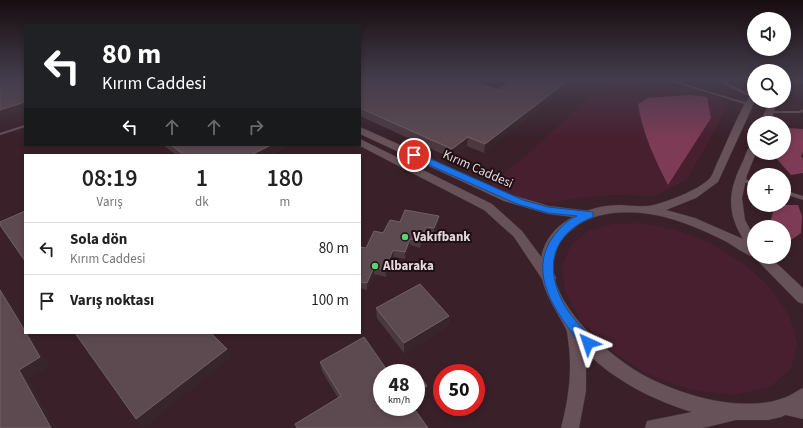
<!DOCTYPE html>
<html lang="tr">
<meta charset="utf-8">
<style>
:root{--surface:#fff;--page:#f6f6f6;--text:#222;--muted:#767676;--line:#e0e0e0}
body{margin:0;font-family:"Source Sans 3",sans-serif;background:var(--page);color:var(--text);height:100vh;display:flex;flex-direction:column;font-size:15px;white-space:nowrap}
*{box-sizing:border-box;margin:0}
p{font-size:13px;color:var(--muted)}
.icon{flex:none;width:22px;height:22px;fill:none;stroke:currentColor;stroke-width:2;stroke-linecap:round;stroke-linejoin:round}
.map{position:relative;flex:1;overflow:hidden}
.panel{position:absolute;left:24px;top:154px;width:337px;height:180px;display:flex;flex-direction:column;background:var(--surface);border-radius:0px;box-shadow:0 2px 6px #0003}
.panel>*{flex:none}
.banner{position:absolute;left:24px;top:24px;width:337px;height:122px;border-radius:0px;box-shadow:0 2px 6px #0003;background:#202124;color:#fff;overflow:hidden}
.controls{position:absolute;left:747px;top:12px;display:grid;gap:8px}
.controls a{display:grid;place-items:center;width:44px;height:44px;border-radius:50%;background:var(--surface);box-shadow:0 2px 6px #0003;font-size:20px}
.speed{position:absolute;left:373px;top:364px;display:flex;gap:8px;font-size:20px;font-weight:700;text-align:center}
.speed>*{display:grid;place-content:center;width:52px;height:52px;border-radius:50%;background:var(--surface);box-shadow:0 2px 6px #0003;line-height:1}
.speed small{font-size:10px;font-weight:400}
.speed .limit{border:6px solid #d22;background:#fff;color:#111}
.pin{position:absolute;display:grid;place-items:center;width:34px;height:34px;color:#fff;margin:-17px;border:2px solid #fff;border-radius:50%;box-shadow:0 1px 4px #0007}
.me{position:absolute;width:44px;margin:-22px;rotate:318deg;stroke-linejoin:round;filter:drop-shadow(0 0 3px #0008)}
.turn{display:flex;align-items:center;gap:14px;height:84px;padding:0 12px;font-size:18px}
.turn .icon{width:52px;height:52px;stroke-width:2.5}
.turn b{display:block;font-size:28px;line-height:34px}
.lanes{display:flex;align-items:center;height:38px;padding:0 12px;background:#0003;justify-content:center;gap:20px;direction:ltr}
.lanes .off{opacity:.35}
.eta{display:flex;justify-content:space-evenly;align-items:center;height:68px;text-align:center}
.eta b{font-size:24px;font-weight:600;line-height:28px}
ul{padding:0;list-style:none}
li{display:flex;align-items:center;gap:12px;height:52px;padding:0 12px;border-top:1px solid var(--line)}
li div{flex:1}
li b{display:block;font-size:15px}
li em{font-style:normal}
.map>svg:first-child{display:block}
.built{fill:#392029;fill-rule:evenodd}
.green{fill:#481f2f}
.water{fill:#7e3b55}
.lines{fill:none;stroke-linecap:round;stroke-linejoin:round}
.service-casing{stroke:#403337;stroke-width:0.5}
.tertiary-casing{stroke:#403337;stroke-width:1}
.secondary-casing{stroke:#403337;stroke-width:1}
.service{fill:#685259;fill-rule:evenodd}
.tertiary{fill:#685259;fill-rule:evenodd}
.secondary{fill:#685259;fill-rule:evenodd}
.wall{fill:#4c3940}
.shaded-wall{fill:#38252b}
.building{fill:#5d4a51;stroke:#726066}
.route{fill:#1a73e8;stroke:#114b97}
.poi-dot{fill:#58d56f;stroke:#200f15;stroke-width:1.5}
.labels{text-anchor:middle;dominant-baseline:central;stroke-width:4;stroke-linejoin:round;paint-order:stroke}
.street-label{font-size:13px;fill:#e5d8dc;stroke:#200f15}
.poi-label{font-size:13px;font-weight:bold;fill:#e5d8dc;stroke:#200f15;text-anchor:start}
</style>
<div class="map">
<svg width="803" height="428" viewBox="0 0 803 428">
<rect width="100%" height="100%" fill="#2a181e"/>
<path class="built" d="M0 80H25V145H360V80H754V101H784V80H803V428H0ZM754 123H784V153H754ZM25 155H360V333H25ZM754 175H784V205H754ZM754 227H784V257H754ZM382 373H416V407H382ZM442 373H476V407H442Z"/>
<g class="green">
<polygon points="606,80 649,80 717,97 728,106 687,180 654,196 612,195 579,198 555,203 539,203 487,187 530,152"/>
<polygon points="682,80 704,80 720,86 720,88"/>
<polygon points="643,223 676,230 710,243 743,263 770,287 789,315 797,343 791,369 770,387 735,395 691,390 647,374 609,349 581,321 565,291 562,266 571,245 588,231 613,224"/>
</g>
<g class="water">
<path d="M690 95 707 97 711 118 668 185C655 160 642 132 638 104L648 98Z"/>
<polygon points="788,128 803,129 803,152 801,156 803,159 803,173 791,175 776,158 778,153 784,153 784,138"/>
<polygon points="775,205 798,205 802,216 801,233 784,245 784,227 769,227"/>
</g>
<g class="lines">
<defs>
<g id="service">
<polygon points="666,80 672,80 751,104 748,105"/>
<polygon points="716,80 721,80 754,96 754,98 752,98"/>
<polygon points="798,80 803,81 803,84"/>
<polygon points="803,109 803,112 800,113 770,113 768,112 770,111 799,111"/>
<polygon points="25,125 25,127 0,135 0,133"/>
<polygon points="738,178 742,178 754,182 754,186 738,180"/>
<polygon points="784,190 803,196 803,200 784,194"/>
</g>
<g id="tertiary">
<polygon points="360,127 512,195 549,206 590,211 596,215 590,219 548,214 504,201 360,134"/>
<polygon points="360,139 492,204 522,231 554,274 556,278 554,282 549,283 544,282 514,237 484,210 358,145 360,145"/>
<polygon points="783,398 803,401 803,419 777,413 774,407 777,401"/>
</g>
<g id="secondary">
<path d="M751 93H754L755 101 718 182 696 198 666 210 695 218 743 239C725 209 729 189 744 159 746 153 748 146 754 144V153H756L747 175 742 198 745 220 754 237V257C744 254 734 246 725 241 699 228 671 216 642 213 618 211 592 213 573 229 513 276 605 355 647 377 685 396 739 412 781 399 789 397 796 391 803 388V407L781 417 768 420H736L703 428H645L647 421 692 412C653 400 615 381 586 352V391L579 428H561C568 401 572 375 569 347 568 342 568 334 566 329 553 304 534 281 543 250 553 220 590 205 620 205 628 205 638 207 647 206 661 205 701 189 710 178 714 173 716 164 719 159 729 137 738 114 751 93Z"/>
<polygon points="770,101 778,101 770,123 760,123"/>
<polygon points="754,257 770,257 803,288 803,304 798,302"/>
</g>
</defs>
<use href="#service" class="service-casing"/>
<use href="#tertiary" class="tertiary-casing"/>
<use href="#secondary" class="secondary-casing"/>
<use href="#service" class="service"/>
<use href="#tertiary" class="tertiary"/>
<use href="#secondary" class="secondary"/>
</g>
<g class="wall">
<polygon points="360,80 468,84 498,90 484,153 467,146 451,158 360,116"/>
<polygon points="163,145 286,145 286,147 271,155 176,155"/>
<polygon points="439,216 438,223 434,235 426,233 420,248 410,245 405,259 394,257 386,277 374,274 367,290 360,288 360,247 366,248 383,233 400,222"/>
<polygon points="376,308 449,316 448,326 404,353 377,318"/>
<polygon points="320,362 428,428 297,428 295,424 338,398 322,371"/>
</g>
<g class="shaded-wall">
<polygon points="569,80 577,80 484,153 485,144"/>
<polygon points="25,102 25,112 0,120 0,110"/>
<polygon points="468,137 467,146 451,158 452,149"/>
<polygon points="271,145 286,145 286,147 271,155 251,155"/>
<polygon points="439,216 438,223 434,235 434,228"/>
<polygon points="426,227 426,233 420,248 421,241"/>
<polygon points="410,239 410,245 405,259 405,252"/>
<polygon points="393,250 394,257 386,277 385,270"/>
<polygon points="374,267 374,274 367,290 367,283"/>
<polygon points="0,285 25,326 25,331 0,290"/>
<polygon points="449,316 448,326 404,353 404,343"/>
<polygon points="26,333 29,333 50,366 29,379 56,428 51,428 19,370"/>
<polygon points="227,349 231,358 143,428 136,419"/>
<polygon points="427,386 426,395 416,402 416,393"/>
</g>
<g class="building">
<polygon points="0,80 25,80 25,102 0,110"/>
<polygon points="360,80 457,80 468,84 472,81 498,90 512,80 569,80 485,144 468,137 452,149 360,108"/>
<polygon points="171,145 271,145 251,155 185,155"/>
<polygon points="405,210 439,216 434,228 426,227 421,241 410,239 405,252 393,250 385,270 374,267 367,283 360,282 360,247 366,248 374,231 383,233 390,220 400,222"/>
<polygon points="25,211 25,261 0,225 0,222"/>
<polygon points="420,284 449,316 404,343 376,308"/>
<polygon points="0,290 25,331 25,333 26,333 40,357 19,370 51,428 0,428"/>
<polygon points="75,333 211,333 227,349 136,419"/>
<polygon points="364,337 389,373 382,373 382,407 413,407 428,428 297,428 295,424 341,396 320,362"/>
<polygon points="414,368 427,386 416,393 416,373 406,373"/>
</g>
<linearGradient id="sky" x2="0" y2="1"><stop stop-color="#170d10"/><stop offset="0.57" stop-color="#443d4c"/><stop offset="1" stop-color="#443d4c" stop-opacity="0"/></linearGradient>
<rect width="803" height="140" fill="url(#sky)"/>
<path class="route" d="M411 153H417L523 200 548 207 593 212V217C552 233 543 268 565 306 572 318 583 329 592 339L594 343 592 347 588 348 583 347C561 318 529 281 549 243 556 232 565 221 577 216L548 213 517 204 411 157Z"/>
<g class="poi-dot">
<circle cx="405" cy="237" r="4"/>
<circle cx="375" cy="266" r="4"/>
</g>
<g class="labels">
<g class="street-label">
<text transform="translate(478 169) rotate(24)">Kırım Caddesi</text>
</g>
<g class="poi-label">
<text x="413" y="237">Vakıfbank</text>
<text x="383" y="266">Albaraka</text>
</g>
</g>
</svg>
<div class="controls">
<a><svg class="icon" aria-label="sound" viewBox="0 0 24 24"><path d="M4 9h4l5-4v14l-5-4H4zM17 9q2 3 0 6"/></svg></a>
<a><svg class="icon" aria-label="search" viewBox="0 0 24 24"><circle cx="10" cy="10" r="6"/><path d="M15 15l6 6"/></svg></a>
<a><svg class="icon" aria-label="layers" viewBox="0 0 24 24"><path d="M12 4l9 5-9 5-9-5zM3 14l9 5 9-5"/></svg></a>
<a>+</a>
<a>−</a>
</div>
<div class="speed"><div>48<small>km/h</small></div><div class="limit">50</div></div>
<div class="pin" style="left:414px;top:155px;background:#d93025"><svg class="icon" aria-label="arrive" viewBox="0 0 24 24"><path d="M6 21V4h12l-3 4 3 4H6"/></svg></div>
<svg class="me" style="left:588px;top:343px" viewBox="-20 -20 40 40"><path d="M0-17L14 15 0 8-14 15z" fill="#1a73e8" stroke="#fff" stroke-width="4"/></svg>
<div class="banner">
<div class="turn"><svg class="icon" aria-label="left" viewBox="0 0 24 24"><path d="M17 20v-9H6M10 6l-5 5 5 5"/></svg><div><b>80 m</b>Kırım Caddesi</div></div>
<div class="lanes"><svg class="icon" aria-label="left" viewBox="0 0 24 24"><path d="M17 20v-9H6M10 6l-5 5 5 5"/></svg><svg class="icon off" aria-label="ahead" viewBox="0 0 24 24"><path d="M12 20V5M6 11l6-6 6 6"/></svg><svg class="icon off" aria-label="ahead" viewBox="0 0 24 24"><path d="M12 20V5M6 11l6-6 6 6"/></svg><svg class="icon off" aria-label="right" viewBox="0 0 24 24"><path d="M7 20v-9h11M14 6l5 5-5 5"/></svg></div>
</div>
<section class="panel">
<div class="eta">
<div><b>08:19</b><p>Varış</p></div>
<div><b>1</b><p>dk</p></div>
<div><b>180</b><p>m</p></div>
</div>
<ul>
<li><svg class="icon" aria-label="left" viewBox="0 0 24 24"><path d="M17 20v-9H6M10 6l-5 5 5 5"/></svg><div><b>Sola dön</b><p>Kırım Caddesi</p></div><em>80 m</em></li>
<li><svg class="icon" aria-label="arrive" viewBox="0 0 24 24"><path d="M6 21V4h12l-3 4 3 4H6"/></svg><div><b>Varış noktası</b></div><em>100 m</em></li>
</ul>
</section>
</div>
